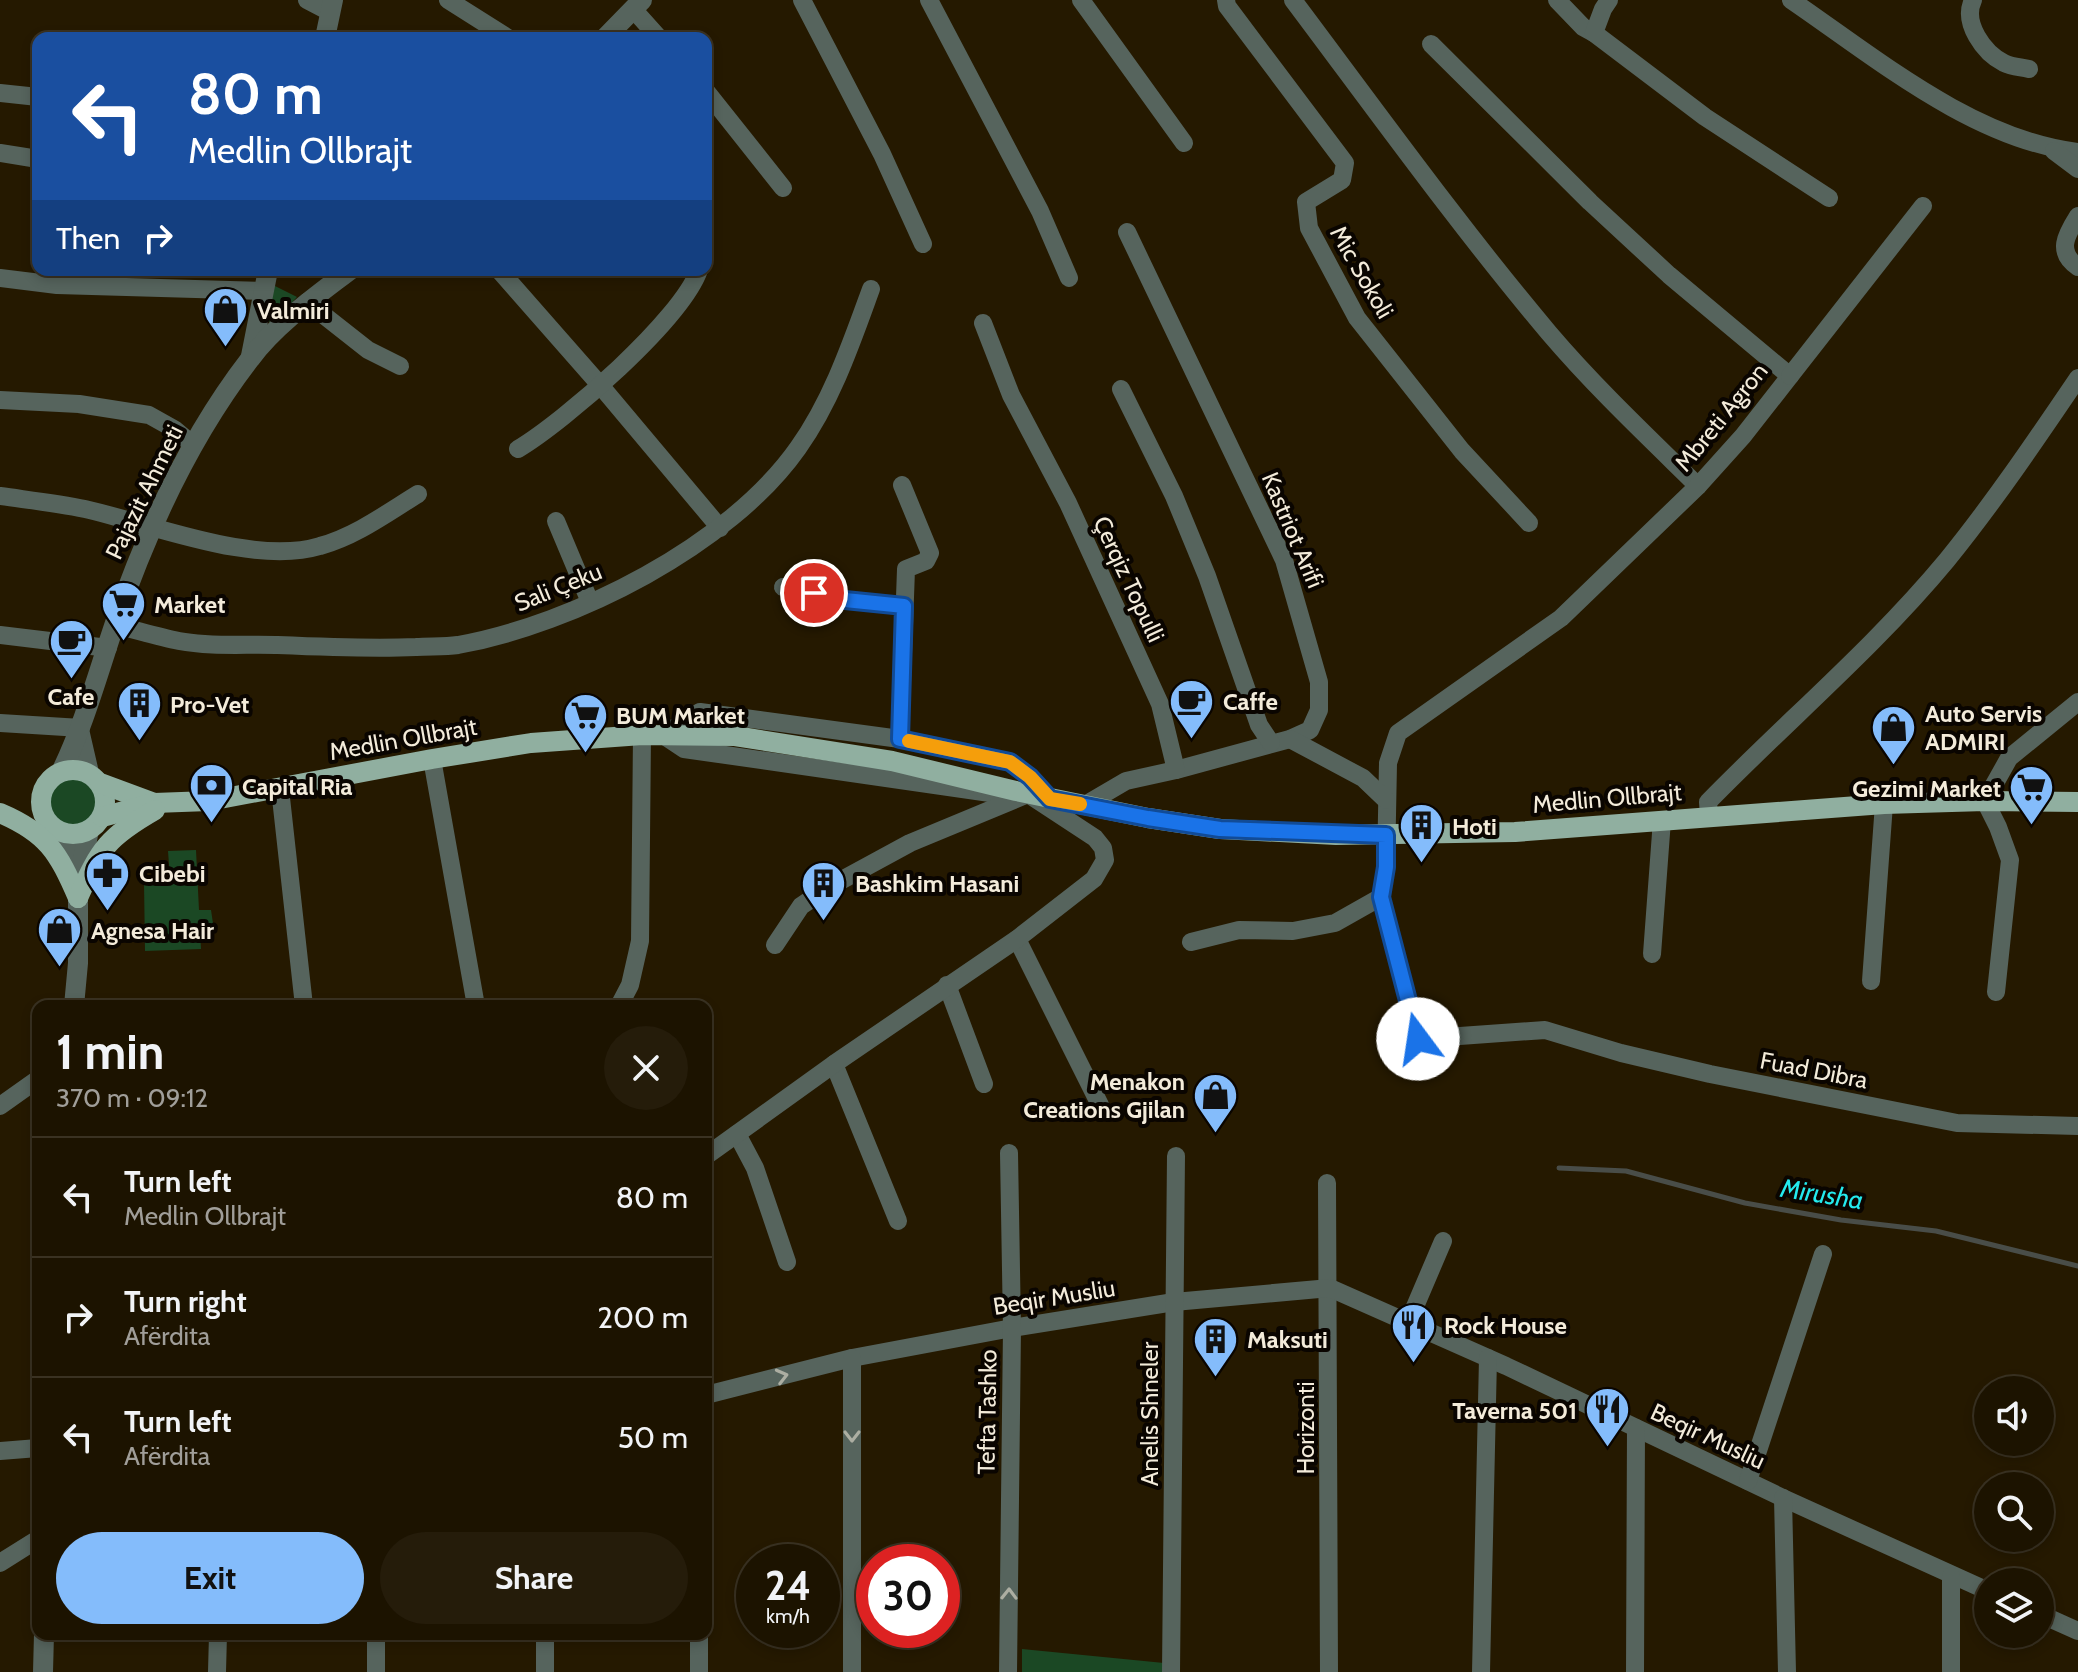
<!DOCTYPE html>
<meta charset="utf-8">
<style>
:root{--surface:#1c1300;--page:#251c0a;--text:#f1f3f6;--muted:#a09e99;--line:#3a3222;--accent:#84bcfb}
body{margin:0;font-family:Cabin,sans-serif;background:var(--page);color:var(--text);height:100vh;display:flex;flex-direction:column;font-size:30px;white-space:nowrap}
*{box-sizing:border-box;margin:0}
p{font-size:26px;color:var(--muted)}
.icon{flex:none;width:44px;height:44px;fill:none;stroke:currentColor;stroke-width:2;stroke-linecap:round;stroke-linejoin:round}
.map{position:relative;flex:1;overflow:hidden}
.details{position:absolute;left:32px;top:1000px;width:680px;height:640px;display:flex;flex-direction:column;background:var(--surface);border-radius:16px;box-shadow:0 4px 12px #0003,0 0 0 2px var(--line)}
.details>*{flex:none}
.top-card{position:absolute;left:32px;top:32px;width:680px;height:244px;border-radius:16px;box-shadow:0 4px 12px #0003,0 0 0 2px var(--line);background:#1a4fa0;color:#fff;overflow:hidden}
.buttons{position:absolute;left:1974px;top:1376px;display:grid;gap:16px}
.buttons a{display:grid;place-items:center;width:80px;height:80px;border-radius:50%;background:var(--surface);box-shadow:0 4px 12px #0003,0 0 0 2px var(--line);font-size:40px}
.speed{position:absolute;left:736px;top:1544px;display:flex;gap:16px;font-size:40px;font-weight:700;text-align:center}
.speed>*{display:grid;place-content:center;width:104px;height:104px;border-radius:50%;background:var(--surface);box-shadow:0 4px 12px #0003,0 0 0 2px var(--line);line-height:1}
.speed small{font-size:20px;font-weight:400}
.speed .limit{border:12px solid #d22;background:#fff;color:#111}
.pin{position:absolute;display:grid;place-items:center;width:68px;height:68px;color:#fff;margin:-34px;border:4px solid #fff;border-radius:50%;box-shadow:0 2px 8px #0007}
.me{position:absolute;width:88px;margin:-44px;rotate:346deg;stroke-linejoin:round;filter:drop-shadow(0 0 6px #0008)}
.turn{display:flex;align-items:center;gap:28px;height:168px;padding:0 24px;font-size:36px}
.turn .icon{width:104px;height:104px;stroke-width:2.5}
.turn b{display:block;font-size:56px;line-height:68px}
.then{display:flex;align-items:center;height:76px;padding:0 24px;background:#0003;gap:16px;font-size:30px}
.round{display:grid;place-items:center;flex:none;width:84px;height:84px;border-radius:42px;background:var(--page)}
.summary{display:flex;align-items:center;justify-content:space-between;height:136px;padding:0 24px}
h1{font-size:48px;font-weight:700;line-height:60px}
.button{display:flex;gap:16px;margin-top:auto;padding:16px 24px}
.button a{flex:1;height:92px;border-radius:48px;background:var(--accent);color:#111;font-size:32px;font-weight:700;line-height:92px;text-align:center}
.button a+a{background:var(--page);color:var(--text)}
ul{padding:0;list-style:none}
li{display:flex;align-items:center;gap:24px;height:120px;padding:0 24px;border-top:2px solid var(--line)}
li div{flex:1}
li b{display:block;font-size:30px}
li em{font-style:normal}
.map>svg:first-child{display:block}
.green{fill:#1b4824}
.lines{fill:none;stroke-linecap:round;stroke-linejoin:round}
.stream{stroke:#494d48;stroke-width:5}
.minor{stroke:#56645d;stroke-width:18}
.tertiary{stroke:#56645d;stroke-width:20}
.primary{stroke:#90afa0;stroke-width:20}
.oneway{stroke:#acaea2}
.route-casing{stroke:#114b97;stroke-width:20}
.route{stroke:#1a73e8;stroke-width:14}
.slow{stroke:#f59e0b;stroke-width:14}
.labels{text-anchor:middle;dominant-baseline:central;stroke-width:8;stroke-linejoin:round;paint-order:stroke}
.street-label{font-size:24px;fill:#f3ebda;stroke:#0a0500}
.poi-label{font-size:24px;font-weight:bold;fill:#f3ebda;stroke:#0a0500;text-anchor:start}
.water-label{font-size:26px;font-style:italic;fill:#24eaee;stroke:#0a0500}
</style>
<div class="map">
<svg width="2078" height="1672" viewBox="0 0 2078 1672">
<rect width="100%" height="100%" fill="#251900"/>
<g class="green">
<polygon points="271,284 297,297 276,320 268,322"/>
<circle cx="73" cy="802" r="26"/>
<polygon points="196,850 199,910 211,910 214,930 200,931 201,949 145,951 144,882 170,878 168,851"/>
<polygon points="1022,1649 1164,1663 1163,1672 1022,1672"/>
</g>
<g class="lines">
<polyline class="stream" points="1559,1168 1626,1171 1745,1203 1841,1220 1936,1231 2078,1266"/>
<g class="minor">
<polyline points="307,0 330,12"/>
<polyline points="448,0 508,38"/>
<polyline points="802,0 882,154 923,244"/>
<polyline points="929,0 1040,211 1069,278"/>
<polyline points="1081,0 1184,143"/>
<polyline points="1226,0 1227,6 1345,163 1342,180 1306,202 1309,228 1357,318 1462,451 1529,523"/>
<path d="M1293 0C1377 112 1459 226 1549 333 1595 387 1647 436 1698 486"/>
<polyline points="1557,0 1583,27 1594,33"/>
<polyline points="1609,0 1603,9 1594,33 1705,117 1829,198"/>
<path d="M1791 0C1876 58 1974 140 2078 152"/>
<path d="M1973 0C1962 23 1984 53 2004 63 2012 67 2021 67 2029 69"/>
<polyline points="633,9 659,38"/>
<polyline points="1431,44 1590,202 1669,275 1790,376 1743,436 1698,486 1561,618 1398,733 1388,763 1386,867 1381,897 1418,1039 1545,1030 1621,1053 1710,1074 1957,1123 2078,1126"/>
<polyline points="706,91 783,188"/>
<polyline points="0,93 38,97"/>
<polyline points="2054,151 2078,169"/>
<polyline points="0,153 38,159"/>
<path d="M2078 216C2066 235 2056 252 2078 267"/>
<polyline points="1127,232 1284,560 1319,682 1319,710 1310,730 1290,739 1176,770"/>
<polyline points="499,270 600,385 720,528"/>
<polyline points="0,278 57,285 264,291"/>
<polyline points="307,302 368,350 400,366"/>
<polyline points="983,323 1011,395 1068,503 1160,704 1176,770 1126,781 1085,805"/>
<polyline points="1790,376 1923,206"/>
<polyline points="1121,389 1174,496 1207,576 1259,725 1271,743"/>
<polyline points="0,400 79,404 149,415 174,429 193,445"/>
<path d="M518 449C565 421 681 320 699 270"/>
<path d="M0 496C28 500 57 503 85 509 152 524 254 566 320 546 356 536 387 513 418 494"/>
<polyline points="556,521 590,602"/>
<polyline points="783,587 845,600 904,606"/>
<path d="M115 625C136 630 158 637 179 641 210 647 245 644 276 645 323 647 369 649 416 647 430 646 444 647 458 645 574 624 729 546 798 448 832 400 851 344 871 289"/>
<polyline points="0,635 108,648"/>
<polyline points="0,723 81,728"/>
<polyline points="900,739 906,569 926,561 930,553 902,485"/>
<polyline points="1290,739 1363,778 1386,800"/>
<polyline points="432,759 476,1006"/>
<polyline points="280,789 304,1006"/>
<polyline points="997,794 684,749 663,735 700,712 900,739 1010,762 1030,777 1050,799"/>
<path d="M1709 815 1708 802C1787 721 1875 647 1947 560 1994 502 2036 440 2078 378"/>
<polyline points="1017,939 1100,1105"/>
<polyline points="1191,942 1239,930 1293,931 1335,923 1381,897"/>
<polyline points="1652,954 1662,820"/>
<polyline points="1871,981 1884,804"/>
<polyline points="947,985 984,1084"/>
<polyline points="1996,992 2010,860 1998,827 1985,801 2009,758 2078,702"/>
<polyline points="619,1006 630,985 640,941 642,735"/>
<polyline points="834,1064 898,1221"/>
<polyline points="0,1106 38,1079"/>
<polyline points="737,1134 755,1168 787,1262"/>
<polyline points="706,1156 834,1064 1017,939 1094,879 1105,860 1103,848 1095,838 1028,794 910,843 829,887 801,906 775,945"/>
<polyline points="1327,1183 1329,1672"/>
<polyline points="1408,1323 1443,1241"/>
<polyline points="706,1395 852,1358 1012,1328 1174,1302 1330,1288 1506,1366 1783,1498 1988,1591"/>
<polyline points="0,1451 38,1448"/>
<polyline points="1748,1481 1823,1254"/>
<polyline points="1783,1498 1787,1672"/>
<polyline points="0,1563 38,1539"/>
<polyline points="1951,1576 1951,1672"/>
<polyline points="2040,1614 2078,1631"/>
<polyline points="217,1672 218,1634"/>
<polyline points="376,1672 376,1634"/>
<polyline points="545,1672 545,1634"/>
<polyline points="699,1672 699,1634"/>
<polyline points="852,1672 852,1358"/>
<polyline points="1008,1672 1012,1328 1009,1153"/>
<polyline points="1171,1672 1176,1156"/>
<polyline points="1481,1672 1488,1358"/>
<polyline points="1635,1672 1636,1428"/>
</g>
<g class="tertiary">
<polyline points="325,38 333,0"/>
<polyline points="605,38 642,0"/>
<polyline points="251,356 268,270"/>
<polyline points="80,734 89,773"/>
<path d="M61 772C84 725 98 673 115 623 147 530 189 438 250 359 275 325 316 296 350 270"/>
<polyline points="64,833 77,881"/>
<polyline points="74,1006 78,963 78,885 89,830"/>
<polyline points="43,1672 44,1634"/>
</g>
<g class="primary">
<circle cx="73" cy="802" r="32"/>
<polyline points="100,783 154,803"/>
<path d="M0 813C47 833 58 852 78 898"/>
<polyline points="102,817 154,803 209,801 432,759 531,743 642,735 735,736 892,761 1016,791 1148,818 1220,829 1336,835 1515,832 1884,804 1985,801 2078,802"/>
<path d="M78 898C100 848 108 837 155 810"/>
</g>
</g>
<defs><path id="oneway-chevron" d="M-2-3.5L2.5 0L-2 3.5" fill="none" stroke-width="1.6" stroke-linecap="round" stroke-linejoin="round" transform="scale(2)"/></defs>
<g class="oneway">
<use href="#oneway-chevron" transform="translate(782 1376) rotate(-14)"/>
<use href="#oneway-chevron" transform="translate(852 1436) rotate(90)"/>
<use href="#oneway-chevron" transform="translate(1009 1594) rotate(-89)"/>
</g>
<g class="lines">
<defs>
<polyline id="route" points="814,593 845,600 904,606 900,739 1010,762 1030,777 1050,799 1148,818 1220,829 1386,835 1386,867 1381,897 1418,1039"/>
</defs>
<use href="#route" class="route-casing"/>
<use href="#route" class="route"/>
<polyline class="slow" points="909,741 1010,762 1030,777 1050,799 1080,804"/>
</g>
<defs>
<symbol id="shop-pin" viewBox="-11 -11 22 30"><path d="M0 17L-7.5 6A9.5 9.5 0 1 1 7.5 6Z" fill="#84bcfb" stroke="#0a0500"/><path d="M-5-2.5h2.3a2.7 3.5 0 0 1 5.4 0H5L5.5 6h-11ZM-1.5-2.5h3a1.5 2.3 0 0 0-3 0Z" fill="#111"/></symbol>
<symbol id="supermarket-pin" viewBox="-11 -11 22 30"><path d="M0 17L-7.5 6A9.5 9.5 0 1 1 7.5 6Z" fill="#84bcfb" stroke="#0a0500"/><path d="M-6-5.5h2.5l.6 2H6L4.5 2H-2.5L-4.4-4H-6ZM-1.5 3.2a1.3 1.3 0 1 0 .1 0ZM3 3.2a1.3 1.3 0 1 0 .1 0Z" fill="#111"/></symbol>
<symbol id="cafe-pin" viewBox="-11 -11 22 30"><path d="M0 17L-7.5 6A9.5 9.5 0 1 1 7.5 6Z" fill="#84bcfb" stroke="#0a0500"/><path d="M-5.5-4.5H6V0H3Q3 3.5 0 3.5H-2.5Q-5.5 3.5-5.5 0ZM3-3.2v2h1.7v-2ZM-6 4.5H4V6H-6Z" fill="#111"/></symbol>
<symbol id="building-pin" viewBox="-11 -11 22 30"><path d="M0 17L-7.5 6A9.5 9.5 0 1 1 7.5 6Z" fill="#84bcfb" stroke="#0a0500"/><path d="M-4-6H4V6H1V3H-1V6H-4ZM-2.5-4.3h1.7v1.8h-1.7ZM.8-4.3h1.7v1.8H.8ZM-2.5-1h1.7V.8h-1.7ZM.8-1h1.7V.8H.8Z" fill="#111"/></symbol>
<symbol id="bank-pin" viewBox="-11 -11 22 30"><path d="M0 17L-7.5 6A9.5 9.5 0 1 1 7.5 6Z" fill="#84bcfb" stroke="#0a0500"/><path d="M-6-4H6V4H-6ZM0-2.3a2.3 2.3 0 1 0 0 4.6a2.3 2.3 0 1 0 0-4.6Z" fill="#111"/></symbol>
<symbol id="pharmacy-pin" viewBox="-11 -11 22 30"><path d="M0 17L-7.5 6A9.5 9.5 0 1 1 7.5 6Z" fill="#84bcfb" stroke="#0a0500"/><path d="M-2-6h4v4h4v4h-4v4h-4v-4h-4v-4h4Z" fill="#111"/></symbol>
<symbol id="restaurant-pin" viewBox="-11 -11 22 30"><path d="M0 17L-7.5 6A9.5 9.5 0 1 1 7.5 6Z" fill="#84bcfb" stroke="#0a0500"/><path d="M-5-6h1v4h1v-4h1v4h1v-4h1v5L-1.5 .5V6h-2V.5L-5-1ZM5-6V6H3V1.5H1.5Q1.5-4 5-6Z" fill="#111"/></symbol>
</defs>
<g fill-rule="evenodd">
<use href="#shop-pin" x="200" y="284" width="51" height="69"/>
<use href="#supermarket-pin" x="98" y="578" width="51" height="69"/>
<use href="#cafe-pin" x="46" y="616" width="51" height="69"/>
<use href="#cafe-pin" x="1166" y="676" width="51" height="69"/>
<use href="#building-pin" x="114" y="678" width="51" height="69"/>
<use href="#supermarket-pin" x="560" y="690" width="51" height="69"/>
<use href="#shop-pin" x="1868" y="702" width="51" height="69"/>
<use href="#bank-pin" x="186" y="760" width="51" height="69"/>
<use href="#supermarket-pin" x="2006" y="762" width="51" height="69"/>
<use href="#building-pin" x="1396" y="800" width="51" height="69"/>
<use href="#pharmacy-pin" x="82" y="848" width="51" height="69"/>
<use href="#building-pin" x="798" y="858" width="51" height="69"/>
<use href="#shop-pin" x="34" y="904" width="51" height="69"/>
<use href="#shop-pin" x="1190" y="1070" width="51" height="69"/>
<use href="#restaurant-pin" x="1388" y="1300" width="51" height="69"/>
<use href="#building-pin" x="1190" y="1314" width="51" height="69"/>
<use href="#restaurant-pin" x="1582" y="1384" width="51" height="69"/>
</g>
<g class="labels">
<g class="street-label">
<text transform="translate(1362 272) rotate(60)">Mic Sokoli</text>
<text transform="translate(1721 417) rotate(-51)">Mbreti Agron</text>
<text transform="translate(144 492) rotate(-64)">Pajazit Ahmeti</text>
<text transform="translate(1293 530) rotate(67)">Kastriot Arifi</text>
<text transform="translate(1129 579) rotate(65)">Çerqiz Topulli</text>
<text transform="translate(558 587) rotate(-22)">Sali Çeku</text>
<text transform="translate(403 739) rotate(-10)">Medlin Ollbrajt</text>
<text transform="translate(1607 798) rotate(-5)">Medlin Ollbrajt</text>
<text transform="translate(1814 1070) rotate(11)">Fuad Dibra</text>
<text transform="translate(1054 1297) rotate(-9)">Beqir Musliu</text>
<text transform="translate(987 1412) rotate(-89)">Tefta Tashko</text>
<text transform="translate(1149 1414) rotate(-90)">Anelis Shneler</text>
<text transform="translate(1305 1428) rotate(-90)">Horizonti</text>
<text transform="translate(1708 1436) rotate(25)">Beqir Musliu</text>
</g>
<g class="poi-label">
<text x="257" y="310">Valmiri</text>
<text x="154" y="604">Market</text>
<text x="71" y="696" text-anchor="middle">Cafe</text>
<text x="1223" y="701">Caffe</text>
<text x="170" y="704">Pro-Vet</text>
<text x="1925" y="713">Auto Servis<tspan x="1925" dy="28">ADMIRI</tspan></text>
<text x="616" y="715">BUM Market</text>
<text x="242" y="786">Capital Ria</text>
<text x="2001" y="788" text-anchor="end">Gezimi Market</text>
<text x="1452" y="826">Hoti</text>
<text x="139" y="873">Cibebi</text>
<text x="855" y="883">Bashkim Hasani</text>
<text x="91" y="930">Agnesa Hair</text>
<text x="1185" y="1081" text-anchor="end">Menakon<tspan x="1185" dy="28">Creations Gjilan</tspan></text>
<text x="1444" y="1325">Rock House</text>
<text x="1247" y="1339">Maksuti</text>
<text x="1577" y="1410" text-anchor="end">Taverna 501</text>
</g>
<g class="water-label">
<text transform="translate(1822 1194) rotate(9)">Mirusha</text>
</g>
</g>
</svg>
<div class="buttons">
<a><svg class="icon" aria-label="sound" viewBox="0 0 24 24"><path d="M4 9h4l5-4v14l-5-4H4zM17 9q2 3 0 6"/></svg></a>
<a><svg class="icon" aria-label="search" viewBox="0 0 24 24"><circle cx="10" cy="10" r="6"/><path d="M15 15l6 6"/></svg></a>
<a><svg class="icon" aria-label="layers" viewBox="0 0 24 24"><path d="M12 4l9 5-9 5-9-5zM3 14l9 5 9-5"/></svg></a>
</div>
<div class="speed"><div>24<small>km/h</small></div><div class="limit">30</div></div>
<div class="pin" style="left:814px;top:593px;background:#d93025"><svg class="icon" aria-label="arrive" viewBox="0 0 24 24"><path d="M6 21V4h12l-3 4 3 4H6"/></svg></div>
<svg class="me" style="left:1418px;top:1039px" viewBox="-20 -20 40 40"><circle r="19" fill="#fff"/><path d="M0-13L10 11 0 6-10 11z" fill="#1a73e8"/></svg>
<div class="top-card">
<div class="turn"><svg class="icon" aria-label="left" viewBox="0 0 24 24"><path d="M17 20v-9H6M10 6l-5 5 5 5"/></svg><div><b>80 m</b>Medlin Ollbrajt</div></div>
<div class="then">Then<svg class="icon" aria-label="right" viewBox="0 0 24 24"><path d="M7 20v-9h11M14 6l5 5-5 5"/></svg></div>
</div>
<section class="details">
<div class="summary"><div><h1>1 min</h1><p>370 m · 09:12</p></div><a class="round"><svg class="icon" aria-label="close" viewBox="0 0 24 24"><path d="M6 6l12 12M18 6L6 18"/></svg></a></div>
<ul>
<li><svg class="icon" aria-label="left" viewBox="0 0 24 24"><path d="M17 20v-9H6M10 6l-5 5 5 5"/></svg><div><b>Turn left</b><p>Medlin Ollbrajt</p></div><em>80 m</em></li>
<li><svg class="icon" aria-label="right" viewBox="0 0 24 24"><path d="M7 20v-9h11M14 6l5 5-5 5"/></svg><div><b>Turn right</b><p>Afërdita</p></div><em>200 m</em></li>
<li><svg class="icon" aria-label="left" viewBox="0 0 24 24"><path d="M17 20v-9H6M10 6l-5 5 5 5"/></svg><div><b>Turn left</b><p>Afërdita</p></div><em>50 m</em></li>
</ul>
<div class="button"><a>Exit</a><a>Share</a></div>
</section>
</div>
